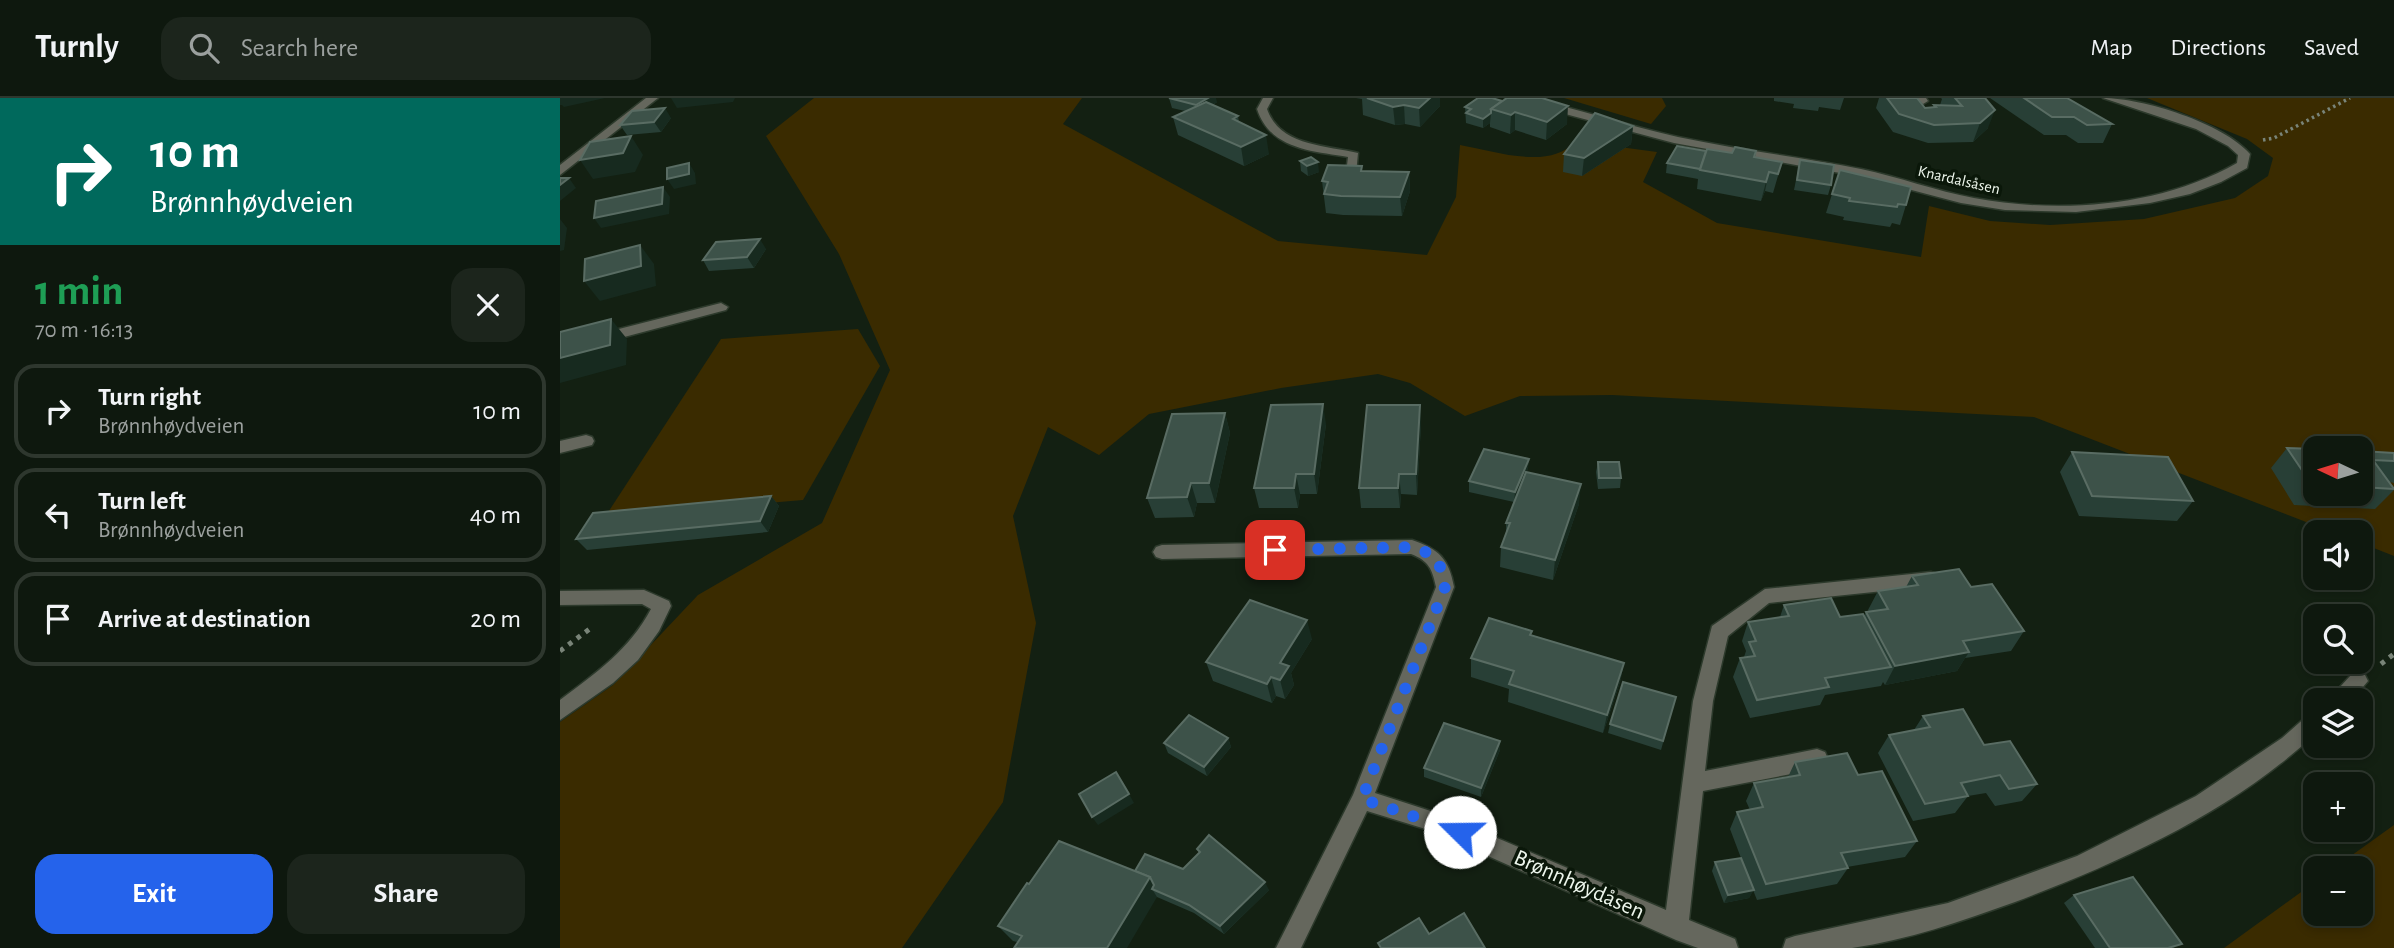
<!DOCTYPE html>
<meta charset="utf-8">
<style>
:root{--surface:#0e180e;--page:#1c251c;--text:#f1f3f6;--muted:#9ba09e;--line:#2e372e;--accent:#2563eb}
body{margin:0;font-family:"Alegreya Sans",sans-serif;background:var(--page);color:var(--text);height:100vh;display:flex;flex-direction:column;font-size:26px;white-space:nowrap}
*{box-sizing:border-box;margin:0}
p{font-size:23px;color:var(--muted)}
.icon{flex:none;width:38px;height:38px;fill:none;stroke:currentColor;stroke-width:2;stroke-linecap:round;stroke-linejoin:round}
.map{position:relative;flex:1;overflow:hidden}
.side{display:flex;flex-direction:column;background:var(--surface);width:560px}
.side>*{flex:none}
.top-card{background:#00695c;color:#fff;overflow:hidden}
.needle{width:46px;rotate:274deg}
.controls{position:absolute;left:1743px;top:338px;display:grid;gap:14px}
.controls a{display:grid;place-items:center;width:70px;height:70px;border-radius:14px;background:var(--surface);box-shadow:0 4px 10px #0003,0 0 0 2px var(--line);font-size:35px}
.pin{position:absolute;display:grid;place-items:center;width:60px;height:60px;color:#fff;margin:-30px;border-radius:14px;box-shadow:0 4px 10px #0006}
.me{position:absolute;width:77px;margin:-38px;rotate:292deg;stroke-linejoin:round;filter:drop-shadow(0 0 5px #0008)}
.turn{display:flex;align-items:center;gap:24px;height:147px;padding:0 35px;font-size:32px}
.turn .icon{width:91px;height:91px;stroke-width:2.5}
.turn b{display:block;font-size:49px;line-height:60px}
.round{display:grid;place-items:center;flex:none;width:74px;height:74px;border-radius:21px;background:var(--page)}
.overview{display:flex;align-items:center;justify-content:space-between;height:119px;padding:0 35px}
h1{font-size:42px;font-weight:700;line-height:52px;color:#1e9e55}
.action{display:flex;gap:14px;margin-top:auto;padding:14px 35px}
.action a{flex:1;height:80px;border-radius:21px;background:var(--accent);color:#fff;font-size:28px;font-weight:700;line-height:80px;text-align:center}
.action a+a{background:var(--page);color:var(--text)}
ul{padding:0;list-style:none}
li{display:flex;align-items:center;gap:21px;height:94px;margin:0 14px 10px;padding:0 21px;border:4px solid var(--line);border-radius:21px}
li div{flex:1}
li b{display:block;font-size:26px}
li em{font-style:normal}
header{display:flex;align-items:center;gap:42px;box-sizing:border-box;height:98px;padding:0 35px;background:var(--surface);border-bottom:2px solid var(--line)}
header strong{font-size:33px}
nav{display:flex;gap:38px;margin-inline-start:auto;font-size:24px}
.search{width:490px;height:63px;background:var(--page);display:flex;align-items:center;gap:18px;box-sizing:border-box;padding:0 24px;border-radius:21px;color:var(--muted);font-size:26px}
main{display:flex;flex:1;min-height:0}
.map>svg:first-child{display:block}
.green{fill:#3a2b00;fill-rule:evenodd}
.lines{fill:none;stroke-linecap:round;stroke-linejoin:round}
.minor-casing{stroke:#2d3a2c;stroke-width:3}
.path-far1{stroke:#798478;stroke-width:3.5;stroke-dasharray:2.5 3.5;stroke-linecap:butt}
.path{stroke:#798478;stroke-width:5;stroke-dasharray:4.5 6;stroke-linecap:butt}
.minor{fill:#65675d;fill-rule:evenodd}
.wall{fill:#283f36}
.shaded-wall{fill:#172a1f}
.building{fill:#3d5249;stroke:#596c63;stroke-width:2}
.route{stroke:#2563eb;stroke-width:12;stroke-dasharray:0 21.6}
.labels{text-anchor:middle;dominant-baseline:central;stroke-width:7;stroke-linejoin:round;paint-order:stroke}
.far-street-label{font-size:16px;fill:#edf6ec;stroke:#0a1709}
.near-street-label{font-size:23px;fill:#edf6ec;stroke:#0a1709}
</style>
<header>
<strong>Turnly</strong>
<div class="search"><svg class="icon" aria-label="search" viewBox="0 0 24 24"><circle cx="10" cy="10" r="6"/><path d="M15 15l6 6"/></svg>Search here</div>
<nav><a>Map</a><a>Directions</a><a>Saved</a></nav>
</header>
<main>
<section class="side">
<div class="top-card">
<div class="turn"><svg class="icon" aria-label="right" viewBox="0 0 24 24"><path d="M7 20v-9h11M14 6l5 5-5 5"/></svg><div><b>10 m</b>Brønnhøydveien</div></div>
</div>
<div class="overview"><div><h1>1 min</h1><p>70 m · 16:13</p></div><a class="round"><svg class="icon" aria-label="close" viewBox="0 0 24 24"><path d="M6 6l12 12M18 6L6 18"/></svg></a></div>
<ul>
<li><svg class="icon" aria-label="right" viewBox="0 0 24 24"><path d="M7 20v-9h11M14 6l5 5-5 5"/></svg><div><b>Turn right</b><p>Brønnhøydveien</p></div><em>10 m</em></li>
<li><svg class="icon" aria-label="left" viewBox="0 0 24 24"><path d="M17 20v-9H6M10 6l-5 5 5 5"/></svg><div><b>Turn left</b><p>Brønnhøydveien</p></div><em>40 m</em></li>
<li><svg class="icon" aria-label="arrive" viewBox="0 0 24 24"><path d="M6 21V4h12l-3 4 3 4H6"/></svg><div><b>Arrive at destination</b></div><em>20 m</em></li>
</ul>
<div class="action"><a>Exit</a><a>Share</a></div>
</section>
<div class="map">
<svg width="1834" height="850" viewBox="0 0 1834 850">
<rect width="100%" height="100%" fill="#132012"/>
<g class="green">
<path d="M254 0H522L503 26 718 143 867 157 896 99 900 47C934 53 991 73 1015 43L1097 54 1083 84 1157 125 1361 159 1369 108 1430 123 1490 127 1584 121 1675 100 1708 78 1713 60 1687 41 1587 0H1834V458L1801 445V434H1772L1474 319 1052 297 960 298 905 318 850 285 818 276 721 290 589 316 539 357 488 329 453 418 476 525 443 704 342 850H0V624L53 587 138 497 262 425 330 272 279 156 206 38ZM1755 350H1801V396H1755Z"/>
<polygon points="1004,0 1102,0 1106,8 1091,26"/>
<polygon points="298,231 320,268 243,402 45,419 161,241"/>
<polygon points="1834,727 1834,850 1664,850 1755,784 1755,816 1801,816 1801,770 1774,770"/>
</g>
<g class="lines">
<defs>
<g id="minor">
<polygon points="86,0 98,0 0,77 0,67"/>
<path d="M703 0H713L707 11C720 48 765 47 798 55L795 87 785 84 788 59C751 53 710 51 697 11Z"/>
<path d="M945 0H969C1019 11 1068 28 1118 39 1179 52 1240 59 1301 71 1339 79 1376 93 1414 100 1500 116 1600 109 1677 65L1678 57 1668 48 1636 31 1543 0C1583 0 1663 25 1690 56L1687 70 1661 84 1630 96 1590 105 1516 114 1445 112 1401 105 1302 79 1114 45Z"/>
<polygon points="1356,0 1366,0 1368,3 1363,6"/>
<polygon points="161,205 168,209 166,212 0,256 0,246"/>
<polygon points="26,337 32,339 34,343 32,347 0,355 0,343"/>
<path d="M852 442C879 451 889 461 894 489L815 695 883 717 1106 812 1133 603 1152 528 1205 491 1371 474 1377 476 1380 481 1377 486 1371 488 1209 505 1168 538 1153 603 1145 673 1257 651 1265 654 1268 661 1265 668 1257 671 1143 693 1129 822 1175 841 1178 850H1138L1116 842 872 733 807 713 741 850H716L793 697 876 489C872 471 869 463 851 456L602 461 596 459 593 454 596 449 602 447Z"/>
<path d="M84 492 109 503 111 508 99 533 78 562 53 585 0 622V602C36 575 70 551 91 511L82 506 0 507V493Z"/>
<polygon points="1798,575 1805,577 1808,583 1792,602 1768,602 1791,577"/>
<path d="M1755 614V636C1672 714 1561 764 1455 804 1402 823 1348 842 1292 850 1270 850 1245 850 1223 850L1226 841 1235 838 1388 805 1517 758 1636 698 1722 640 1748 617Z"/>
</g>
</defs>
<use href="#minor" class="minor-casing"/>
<polyline class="path-far1" points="1703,42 1714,40 1790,0"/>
<g class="path">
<polyline points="0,553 31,530"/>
<polyline points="1821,566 1834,556"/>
</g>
<use href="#minor" class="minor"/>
</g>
<g class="wall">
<polygon points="609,0 657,4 653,7 678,18 679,24 709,56 684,68 618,37 613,19 625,13 612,10"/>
<polygon points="796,0 880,0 880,8 860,29 845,26 835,27 803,17 802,1"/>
<polygon points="918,0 1007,26 986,42 955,32 950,36 930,29 930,25 923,30 906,25 905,9"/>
<polygon points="1214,0 1284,0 1280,12 1259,9 1258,13 1233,10 1234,6 1214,3"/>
<polygon points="1319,0 1357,0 1365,10 1373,9 1374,7 1380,7 1382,1 1381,0 1425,0 1428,30 1413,44 1368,45 1333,34 1316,10"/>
<polygon points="1430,0 1507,0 1552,26 1543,45 1518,45 1506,37 1484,37"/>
<polygon points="111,20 101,34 67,37 60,27"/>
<polygon points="1073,28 1071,46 1022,78 1003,74 1004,56"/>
<polygon points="1146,53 1172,55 1196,53 1195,59 1222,64 1213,95 1205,93 1201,103 1137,91 1138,81 1106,75 1107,65"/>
<polygon points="1240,62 1271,87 1268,97 1234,92"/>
<polygon points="740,63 759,74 748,78 741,73"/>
<polygon points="803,73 849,74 850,93 842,118 783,117 766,115 762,83"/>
<polygon points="1272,96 1346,107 1340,127 1332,125 1330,129 1283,122 1284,119 1266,115"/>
<polygon points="206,151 194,170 149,173 143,162"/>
<polygon points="665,315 670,335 655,405 637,405 634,419 595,420 587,400"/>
<polygon points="766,326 757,396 740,396 738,410 699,410 694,390"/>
<polygon points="861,327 857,397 841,396 840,410 801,410 799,390"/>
<polygon points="1727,350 1755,351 1755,396 1801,396 1801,353 1834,355 1834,385 1830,384 1834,390 1834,392 1815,411 1734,407 1711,370"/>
<polygon points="1512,354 1633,403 1617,423 1519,418 1500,374"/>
<polygon points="969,361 967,374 1019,406 993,482 940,469 941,449 946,436 946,425 954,404 909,394 909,383"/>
<polygon points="1038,364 1061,380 1060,390 1038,391 1036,374"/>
<polygon points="211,398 219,408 208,434 27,452 16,441"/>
<polygon points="1352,478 1411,489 1464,533 1451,553 1405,560 1397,573 1325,587 1323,584 1321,588 1265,597 1260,607 1190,620 1173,579 1180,560 1184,559 1186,553 1182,543 1188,524 1220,519 1224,507 1280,519 1304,518 1306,514 1309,514 1308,512 1318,493 1346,489"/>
<polygon points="972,537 1064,565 1060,584 1043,635 948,604 949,591 911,579 911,560"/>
<polygon points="752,541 731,575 734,587 725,601 716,598 712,605 653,583 646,564"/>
<polygon points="1116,599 1101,652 1048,635 1050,626"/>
<polygon points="1363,618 1424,647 1477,686 1462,703 1435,708 1426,695 1408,698 1395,715 1353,723 1318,655 1329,637 1354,632"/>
<polygon points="668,640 671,649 647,678 608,655 604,645"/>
<polygon points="940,643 940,652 921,699 864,679 864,670"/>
<polygon points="1235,664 1298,677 1357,743 1345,759 1287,769 1288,770 1277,786 1197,802 1193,792 1189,800 1164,805 1152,773 1155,764 1181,760 1170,731 1177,714 1190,712 1186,703 1194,685 1228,679"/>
<polygon points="637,751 709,792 664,836 634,815 597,799 457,844 453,843 438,828 469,786 575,773 623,771 639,755"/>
<polygon points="1514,797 1615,850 1535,850 1504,805"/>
</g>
<g class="shaded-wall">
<polygon points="0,0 45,0 4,9 2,7 0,7"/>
<polygon points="111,0 175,0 173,4 117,10"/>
<polygon points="648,0 656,0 657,4 638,17 636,7"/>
<polygon points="870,0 880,0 880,8 860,29 859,10"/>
<polygon points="844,7 845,26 835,27 833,9"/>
<polygon points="1008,8 1007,26 986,42 987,24"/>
<polygon points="105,10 111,20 101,34 94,24"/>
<polygon points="1435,12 1428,30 1413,44 1420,25"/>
<polygon points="955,14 955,32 950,36 951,17"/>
<polygon points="931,15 930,25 923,30 923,21"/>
<polygon points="1073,28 1071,46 1022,78 1024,60"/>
<polygon points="706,37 709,56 684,68 681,49"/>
<polygon points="71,38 83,57 75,74 33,81 20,62"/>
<polygon points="758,64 759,74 748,78 747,68"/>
<polygon points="129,65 135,75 136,86 114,91 107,81"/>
<polygon points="849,74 850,93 842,118 840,99"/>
<polygon points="1209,74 1205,93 1201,103 1206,84"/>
<polygon points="9,80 16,90 0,103 0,87"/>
<polygon points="103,89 110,99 109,116 41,130 34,120"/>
<polygon points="0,121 7,130 4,152 0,153"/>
<polygon points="200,141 206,151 194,170 187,159"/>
<polygon points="80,147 94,166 96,188 40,203 24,183"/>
<polygon points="51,221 67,241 66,267 0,285 0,260"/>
<polygon points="763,306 766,326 757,396 754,376"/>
<polygon points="860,307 861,327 857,397 856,376"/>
<polygon points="665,315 670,335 655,405 649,385"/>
<polygon points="969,361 968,371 954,405 955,394"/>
<polygon points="736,376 740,396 738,410 734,390"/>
<polygon points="839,376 841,396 840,410 838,390"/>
<polygon points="631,385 637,405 634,419 627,399"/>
<polygon points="1021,386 1019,406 993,482 995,462"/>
<polygon points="211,398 219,408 208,434 200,423"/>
<polygon points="747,522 752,541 731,575 734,587 725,601 720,582 720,565"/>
<polygon points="1409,554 1397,573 1325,587 1335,568"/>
<polygon points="1064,565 1060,584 1043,635 1047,617"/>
<polygon points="711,579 716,598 712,605 707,586"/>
<polygon points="668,640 671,649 647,678 644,669"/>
<polygon points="940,643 940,652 921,699 921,690"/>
<polygon points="569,696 574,705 538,727 532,719"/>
<polygon points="590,779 599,794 592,791 597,799 567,850 547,850"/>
<polygon points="705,784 709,792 664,836 660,828"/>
<polygon points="1194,792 1189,800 1164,805 1168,797"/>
</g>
<g class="building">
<polygon points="609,0 648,0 636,7"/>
<polygon points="807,0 870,0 859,10 844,7 833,9"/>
<polygon points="918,0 932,0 942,3 931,11 931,15 923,21 906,15 911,11 905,9"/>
<polygon points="947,0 982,0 1008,8 987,24 955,14 951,17 931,11"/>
<polygon points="1327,0 1357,0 1365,10 1376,9 1374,7 1402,8 1395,0 1425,0 1435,12 1420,25 1374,27 1339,16"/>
<polygon points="1464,0 1507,0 1552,26 1527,27 1514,19 1492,19"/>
<polygon points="646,4 678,18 673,21 706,37 681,49 613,19"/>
<polygon points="105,10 94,24 60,27 72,13"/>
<polygon points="1035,15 1073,28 1024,60 1004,56"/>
<polygon points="71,38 63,55 20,62 30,44"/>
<polygon points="1117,48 1146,53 1140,71 1107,65"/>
<polygon points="1175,49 1196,53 1194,59 1222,64 1218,76 1209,74 1206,84 1140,72 1147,51 1172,55"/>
<polygon points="751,59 758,64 747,68 740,63"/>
<polygon points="1240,62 1274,67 1271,87 1237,82"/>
<polygon points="129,65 129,76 107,81 107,70"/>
<polygon points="768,67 802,68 801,73 849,74 840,99 781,98 764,96 768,84 762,83"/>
<polygon points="1280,72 1351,89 1346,107 1338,106 1337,109 1289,103 1290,100 1272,96"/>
<polygon points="0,80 9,80 0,87"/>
<polygon points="103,89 102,106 34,120 36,103"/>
<polygon points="200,141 187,159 143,162 156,144"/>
<polygon points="80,147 81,168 24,183 25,161"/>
<polygon points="51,221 50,247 0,260 0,234"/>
<polygon points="763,306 754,376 736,376 734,390 694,390 711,307"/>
<polygon points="807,307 860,307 856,376 839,376 838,390 799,390"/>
<polygon points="665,315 649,385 631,385 627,399 587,400 612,316"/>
<polygon points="1727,350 1755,351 1755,387 1752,387"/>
<polygon points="924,351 969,361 955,394 909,383"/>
<polygon points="1801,353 1834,355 1834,363 1813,362 1834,391 1801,389"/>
<polygon points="1512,354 1608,359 1633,403 1532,398"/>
<polygon points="1038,364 1059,364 1061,380 1039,380"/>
<polygon points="966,374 1021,386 995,462 941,449 950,425 946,425"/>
<polygon points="211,398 200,423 16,441 33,415"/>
<polygon points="1399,471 1411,489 1432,486 1464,533 1403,543 1409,554 1335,568 1306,514 1328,511 1318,493 1358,487 1352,478"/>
<polygon points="1271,500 1280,519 1303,516 1331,569 1265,580 1269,589 1197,602 1180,560 1195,558 1189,544 1196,543 1188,524 1229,518 1224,507"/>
<polygon points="690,502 747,522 720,565 729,568 720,582 711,579 707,586 646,564"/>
<polygon points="929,520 972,533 970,537 1064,565 1047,617 949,586 954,573 911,560"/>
<polygon points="1063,584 1116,599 1103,643 1050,626"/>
<polygon points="1403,611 1424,647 1450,643 1477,686 1449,691 1440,677 1401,685 1408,698 1365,706 1329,637 1370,629 1363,618"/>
<polygon points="629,617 668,640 644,669 604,645"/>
<polygon points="884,625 940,643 921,690 864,670"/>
<polygon points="1287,655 1298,677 1322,673 1357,743 1281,755 1288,770 1206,786 1177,714 1203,709 1194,685 1240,677 1235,664"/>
<polygon points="556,674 569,696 532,719 519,696"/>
<polygon points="649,737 705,784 660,828 629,807 592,791 594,787 590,779 575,773 585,756 623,771 640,754 637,751"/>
<polygon points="499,743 590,779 547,850 454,850 462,838 438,828 467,785 469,786"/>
<polygon points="1181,760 1194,792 1168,797 1155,764"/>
<polygon points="1573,779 1622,846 1608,850 1550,850 1514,797"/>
<polygon points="904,815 925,850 821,850 818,845 859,820 869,836"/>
</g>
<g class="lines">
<path class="route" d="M715 452 852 449C877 457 880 462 885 489L802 701 900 734"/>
</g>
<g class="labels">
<g class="far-street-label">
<text transform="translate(1399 82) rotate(13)">Knardalsåsen</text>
</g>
<g class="near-street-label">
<text transform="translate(1019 787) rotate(24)">Brønnhøydåsen</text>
</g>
</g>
</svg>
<div class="controls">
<a><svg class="needle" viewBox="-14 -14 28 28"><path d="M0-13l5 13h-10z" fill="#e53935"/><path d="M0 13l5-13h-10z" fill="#9ba09e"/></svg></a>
<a><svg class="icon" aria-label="sound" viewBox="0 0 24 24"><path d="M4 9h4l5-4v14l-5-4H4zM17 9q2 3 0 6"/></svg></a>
<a><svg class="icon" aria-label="search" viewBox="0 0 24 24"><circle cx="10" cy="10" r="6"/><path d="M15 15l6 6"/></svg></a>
<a><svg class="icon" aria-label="layers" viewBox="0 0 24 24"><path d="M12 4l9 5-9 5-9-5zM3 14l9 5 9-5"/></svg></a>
<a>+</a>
<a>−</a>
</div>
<div class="pin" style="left:715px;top:452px;background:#d93025"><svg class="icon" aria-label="arrive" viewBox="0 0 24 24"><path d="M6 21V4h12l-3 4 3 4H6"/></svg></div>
<svg class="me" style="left:900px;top:734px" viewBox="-20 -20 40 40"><circle r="19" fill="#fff"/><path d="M0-13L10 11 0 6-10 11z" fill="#2563eb"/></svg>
</div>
</main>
